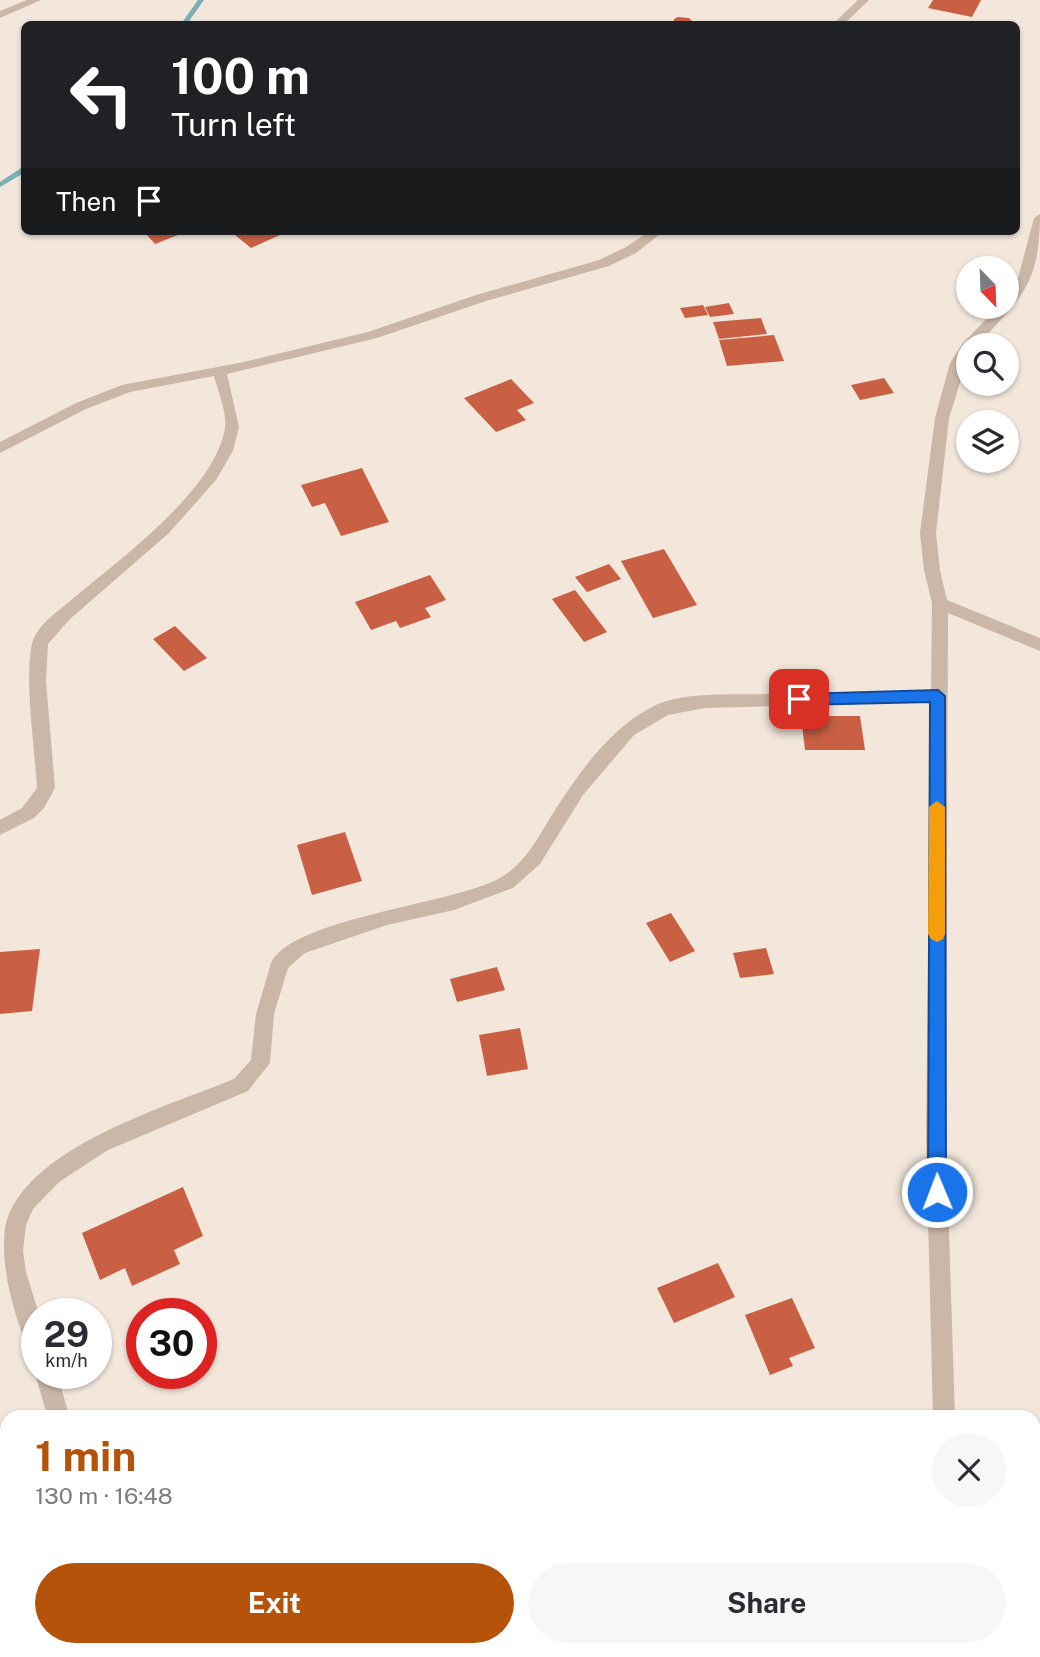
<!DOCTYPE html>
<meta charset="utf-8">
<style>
:root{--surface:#fff;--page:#f7f7f7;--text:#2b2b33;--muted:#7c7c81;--accent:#b45309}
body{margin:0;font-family:"Public Sans",sans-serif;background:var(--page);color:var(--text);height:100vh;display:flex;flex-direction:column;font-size:26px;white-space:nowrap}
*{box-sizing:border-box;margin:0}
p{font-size:23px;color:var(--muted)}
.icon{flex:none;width:38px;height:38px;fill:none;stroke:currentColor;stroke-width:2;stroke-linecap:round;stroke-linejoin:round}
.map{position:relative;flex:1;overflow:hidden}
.side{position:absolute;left:0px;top:1410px;width:1041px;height:247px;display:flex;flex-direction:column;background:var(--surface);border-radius:21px 21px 0 0;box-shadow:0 2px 5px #0004}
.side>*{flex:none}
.hud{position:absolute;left:21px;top:21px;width:999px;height:214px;border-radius:10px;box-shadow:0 2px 5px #0004;background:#202124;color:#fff;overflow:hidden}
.needle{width:46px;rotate:157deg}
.controls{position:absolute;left:956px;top:256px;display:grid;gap:14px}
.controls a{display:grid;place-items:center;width:63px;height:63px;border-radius:50%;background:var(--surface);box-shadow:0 2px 5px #0004;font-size:35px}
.speed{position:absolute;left:21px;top:1298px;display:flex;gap:14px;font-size:35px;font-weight:700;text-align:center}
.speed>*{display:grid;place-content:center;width:91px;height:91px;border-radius:50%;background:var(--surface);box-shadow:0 2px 5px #0004;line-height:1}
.speed small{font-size:18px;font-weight:400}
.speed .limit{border:10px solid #d22;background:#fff;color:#111}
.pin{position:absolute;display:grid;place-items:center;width:60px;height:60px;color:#fff;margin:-30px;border-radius:14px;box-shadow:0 4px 10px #0006}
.me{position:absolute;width:77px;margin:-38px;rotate:359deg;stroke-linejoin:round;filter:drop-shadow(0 0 5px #0008)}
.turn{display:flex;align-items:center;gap:24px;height:147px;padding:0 35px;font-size:32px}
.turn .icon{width:91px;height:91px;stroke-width:2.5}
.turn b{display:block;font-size:49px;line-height:60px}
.then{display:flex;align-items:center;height:66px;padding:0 35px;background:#0003;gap:14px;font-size:26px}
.round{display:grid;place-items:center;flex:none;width:74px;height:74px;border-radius:37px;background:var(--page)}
.summary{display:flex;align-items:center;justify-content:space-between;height:119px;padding:0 35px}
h1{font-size:42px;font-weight:700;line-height:52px;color:var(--accent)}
.cta{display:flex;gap:14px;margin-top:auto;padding:14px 35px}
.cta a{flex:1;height:80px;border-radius:42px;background:var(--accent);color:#fff;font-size:28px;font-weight:700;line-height:80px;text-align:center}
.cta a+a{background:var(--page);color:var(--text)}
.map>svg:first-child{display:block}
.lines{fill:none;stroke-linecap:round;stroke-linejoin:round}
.stream{fill:#7ab0b1;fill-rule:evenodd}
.building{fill:#c96044}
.service{fill:#cbb7a7;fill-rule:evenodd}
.minor{fill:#cbb7a7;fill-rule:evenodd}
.route{fill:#1a73e8;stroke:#114b97;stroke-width:2}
.slow{fill:#f59e0b}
</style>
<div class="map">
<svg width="1040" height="1657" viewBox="0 0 1040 1657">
<rect width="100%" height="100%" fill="#f3e7dc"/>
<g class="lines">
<g class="stream">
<polygon points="198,0 204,0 187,24 181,24"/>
<polygon points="21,168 24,168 24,173 0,187 0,182"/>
</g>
</g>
<g class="building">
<polygon points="933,0 981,0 972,17 928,8"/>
<polygon points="678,17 689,18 694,23 673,24 674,19"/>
<polygon points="154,231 188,231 155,244 146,234"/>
<polygon points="230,231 276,231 280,235 251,248"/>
<polygon points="729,303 734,314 710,317 705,307"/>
<polygon points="703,305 708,315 685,318 680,308"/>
<polygon points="761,318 767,334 719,339 713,322"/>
<polygon points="774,335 784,361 727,366 719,340"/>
<polygon points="884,378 894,393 860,400 851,385"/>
<polygon points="511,379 534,403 517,410 526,420 496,432 464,398"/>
<polygon points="362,468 389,522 341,536 325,503 312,507 301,485"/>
<polygon points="664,549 697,605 653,618 621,561"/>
<polygon points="609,564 621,579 587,592 575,577"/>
<polygon points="430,575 446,600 425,608 431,617 400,628 396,621 371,630 355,602"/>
<polygon points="575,590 607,632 584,642 552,599"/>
<polygon points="175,626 207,658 184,671 153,639"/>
<polygon points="801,716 860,716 865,750 805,750"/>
<polygon points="345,832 362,881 312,895 297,845"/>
<polygon points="671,913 695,951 670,962 646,923"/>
<polygon points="766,948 774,974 740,978 733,953"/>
<polygon points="40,949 32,1011 0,1014 0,952"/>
<polygon points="497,967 505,990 457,1002 450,979"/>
<polygon points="520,1028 528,1069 487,1076 479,1035"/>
<polygon points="183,1187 203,1236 174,1250 180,1264 132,1286 125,1268 100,1280 82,1233"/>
<polygon points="718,1263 735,1297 674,1323 657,1288"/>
<polygon points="792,1298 815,1348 789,1358 793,1366 770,1375 745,1315"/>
</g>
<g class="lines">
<g class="service">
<polygon points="27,0 41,0 0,18 0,11"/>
<polygon points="858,0 869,0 844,24 833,24"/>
<path d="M650 231H664L636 253 609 266 486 301 377 338 227 374 239 427 233 451 216 480 169 533 70 619 48 644 46 681 55 788 44 808 34 818 0 835V820L22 808 37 788C35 750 24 679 32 644 36 625 61 609 75 597 121 558 215 490 225 428 227 411 218 392 214 376L130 392 86 409 0 453V442L76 403 122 385 244 362 368 332 476 295 599 260 626 247Z"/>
<path d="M938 690 946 696 938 702 705 708 668 715 634 735 583 795 540 864 513 888 454 910 387 925 305 953 288 968 274 1014 270 1063 248 1091 108 1150 59 1182 33 1209 26 1225 23 1251 26 1272 39 1314 37 1355 29 1352C14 1314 0 1268 5 1228 20 1149 169 1106 234 1079L251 1060 256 1014 271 963C292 918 454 904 500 878 525 864 539 836 553 813 580 771 612 725 658 704 687 692 732 695 763 694 822 693 880 691 938 690Z"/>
<polygon points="37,1370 37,1374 57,1374 70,1418 48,1418 35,1374"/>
<polygon points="121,1650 145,1650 147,1657 123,1657"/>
</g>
<g class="minor">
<path d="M1040 214C1040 284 1022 297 977 345H968V357L949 418 936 533 940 570 947 600 1040 638V651L948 613 946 1137 955 1418H933L926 1137 932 603 924 570 920 533 935 418 950 363 963 343 999 306H1006V298L1018 278 1034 218Z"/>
<polygon points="275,1650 313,1650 310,1657 272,1657"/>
<polygon points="965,1650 989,1650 990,1657 966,1657"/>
</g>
</g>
<polygon class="route" points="938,690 945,696 946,1192 944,1199 937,1201 930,1199 928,1192 930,702 799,705 792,699 799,694"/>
<polygon class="slow" points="937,801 945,807 945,934 943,939 937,942 931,939 928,934 929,807"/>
</svg>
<div class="controls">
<a><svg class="needle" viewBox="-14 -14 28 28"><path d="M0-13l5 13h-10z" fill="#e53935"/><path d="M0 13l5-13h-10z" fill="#7c7c81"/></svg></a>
<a><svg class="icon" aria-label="search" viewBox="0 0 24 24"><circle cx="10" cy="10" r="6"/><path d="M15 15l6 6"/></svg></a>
<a><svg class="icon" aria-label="layers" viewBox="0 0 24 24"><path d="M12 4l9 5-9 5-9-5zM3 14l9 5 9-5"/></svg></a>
</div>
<div class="speed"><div>29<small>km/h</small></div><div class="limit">30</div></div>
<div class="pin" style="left:799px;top:699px;background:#d93025"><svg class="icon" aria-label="arrive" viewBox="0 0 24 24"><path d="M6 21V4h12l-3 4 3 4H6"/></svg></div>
<svg class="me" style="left:937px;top:1192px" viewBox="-20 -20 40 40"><circle r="17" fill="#1a73e8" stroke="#fff" stroke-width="3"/><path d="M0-11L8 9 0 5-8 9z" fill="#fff"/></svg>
<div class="hud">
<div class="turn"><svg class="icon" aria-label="left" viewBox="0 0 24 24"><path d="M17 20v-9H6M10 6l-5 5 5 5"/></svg><div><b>100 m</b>Turn left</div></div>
<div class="then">Then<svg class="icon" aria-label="arrive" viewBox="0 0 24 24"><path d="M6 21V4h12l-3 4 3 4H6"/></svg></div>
</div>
<section class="side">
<div class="summary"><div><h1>1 min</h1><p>130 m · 16:48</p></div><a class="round"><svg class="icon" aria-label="close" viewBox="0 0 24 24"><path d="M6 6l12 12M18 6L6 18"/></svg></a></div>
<div class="cta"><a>Exit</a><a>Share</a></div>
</section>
</div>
